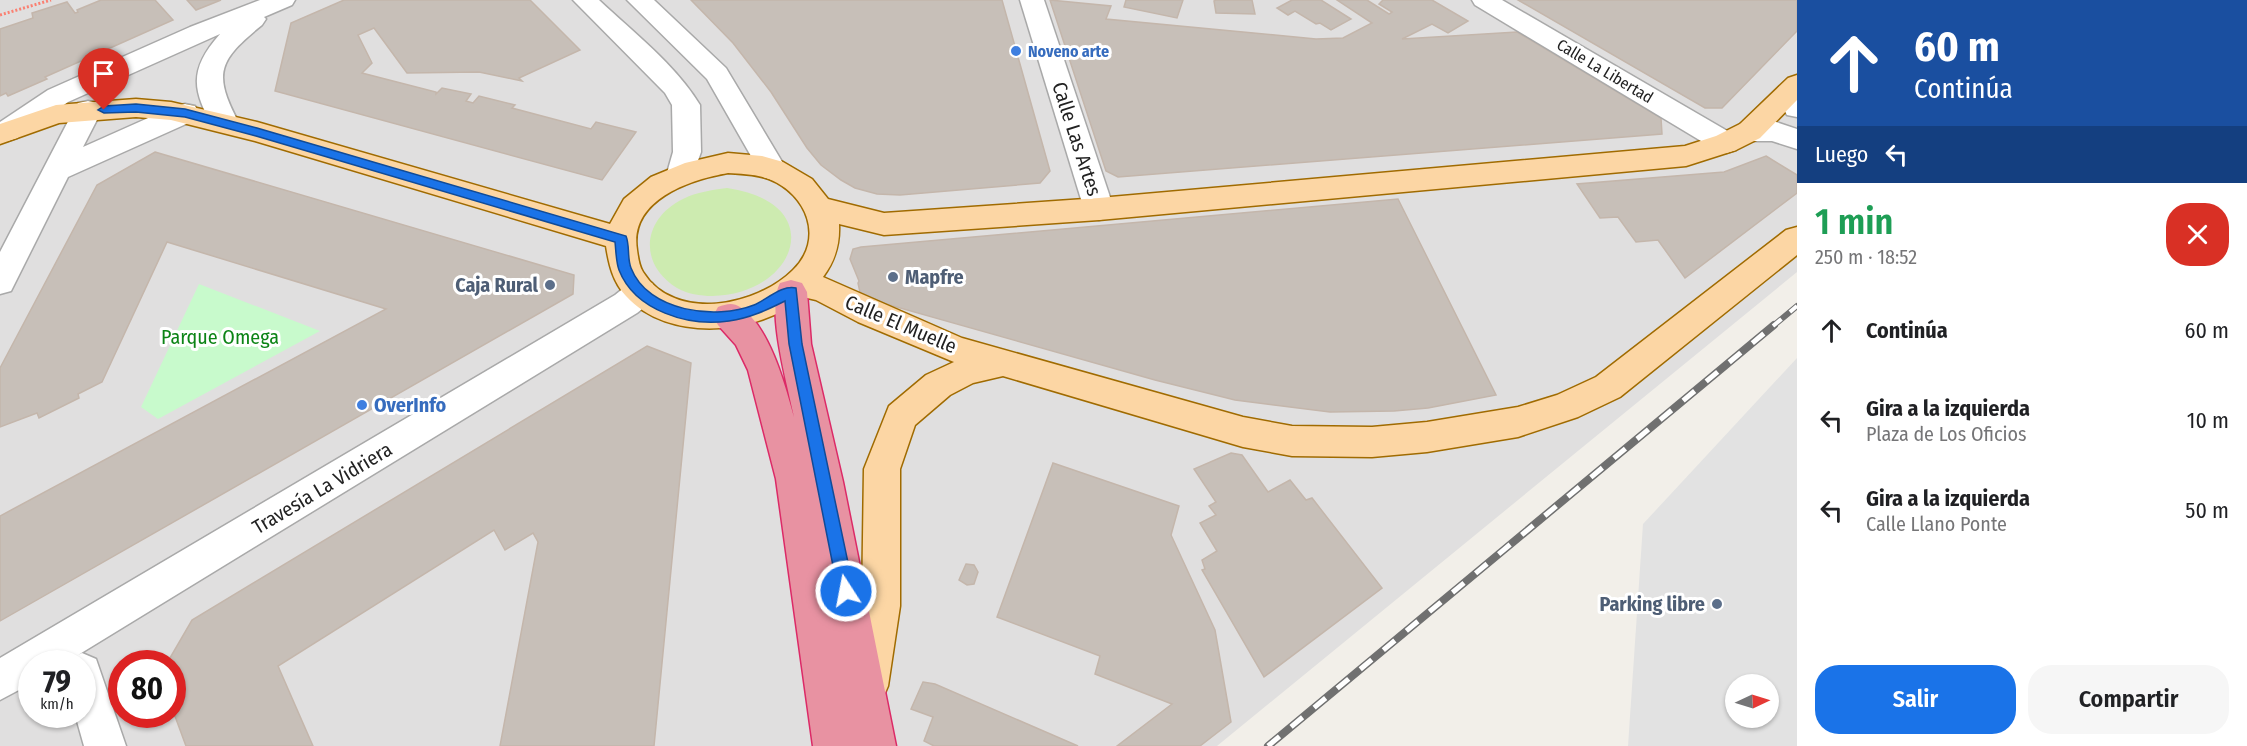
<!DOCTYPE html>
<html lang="es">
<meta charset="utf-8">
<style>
:root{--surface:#fff;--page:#f6f6f6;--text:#202124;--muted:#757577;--accent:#1a73e8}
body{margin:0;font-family:"Fira Sans Condensed",sans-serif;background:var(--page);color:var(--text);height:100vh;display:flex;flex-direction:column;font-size:22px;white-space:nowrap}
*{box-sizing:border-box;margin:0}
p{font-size:20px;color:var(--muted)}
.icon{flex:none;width:33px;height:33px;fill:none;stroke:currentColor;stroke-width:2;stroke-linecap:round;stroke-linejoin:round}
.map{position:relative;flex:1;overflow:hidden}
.sheet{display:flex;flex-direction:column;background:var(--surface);width:450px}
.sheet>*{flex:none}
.banner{background:#1a4fa0;color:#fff;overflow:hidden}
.needle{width:39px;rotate:86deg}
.tools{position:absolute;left:1725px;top:674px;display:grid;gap:12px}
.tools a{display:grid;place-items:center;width:54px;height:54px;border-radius:50%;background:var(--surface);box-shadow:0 2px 4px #0004;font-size:30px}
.speed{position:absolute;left:18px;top:650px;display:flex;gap:12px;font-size:30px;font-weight:700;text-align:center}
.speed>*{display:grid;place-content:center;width:78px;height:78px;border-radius:50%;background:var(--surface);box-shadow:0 2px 4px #0004;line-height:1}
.speed small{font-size:15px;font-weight:400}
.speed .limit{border:9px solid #d22;background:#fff;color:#111}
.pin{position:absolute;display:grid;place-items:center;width:51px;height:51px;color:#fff;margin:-62px -26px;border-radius:50% 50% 50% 0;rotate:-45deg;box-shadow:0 0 6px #0007}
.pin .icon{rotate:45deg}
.me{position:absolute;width:66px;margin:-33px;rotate:349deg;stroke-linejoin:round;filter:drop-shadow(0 0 4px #0008)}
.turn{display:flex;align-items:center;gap:21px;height:126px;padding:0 18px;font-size:27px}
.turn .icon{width:78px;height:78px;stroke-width:2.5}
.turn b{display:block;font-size:42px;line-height:51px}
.then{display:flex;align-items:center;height:57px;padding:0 18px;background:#0003;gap:12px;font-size:22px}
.round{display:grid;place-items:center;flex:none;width:63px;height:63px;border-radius:24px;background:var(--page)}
.overview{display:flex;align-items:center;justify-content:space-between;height:102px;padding:0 18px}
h1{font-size:36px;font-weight:600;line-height:45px;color:#1e9e55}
.cta{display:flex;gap:12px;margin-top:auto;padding:12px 18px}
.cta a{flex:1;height:69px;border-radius:24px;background:var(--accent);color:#fff;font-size:24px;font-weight:600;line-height:69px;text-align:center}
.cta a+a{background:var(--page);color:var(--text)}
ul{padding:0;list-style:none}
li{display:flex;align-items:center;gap:18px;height:90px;padding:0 18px}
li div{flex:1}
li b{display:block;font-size:22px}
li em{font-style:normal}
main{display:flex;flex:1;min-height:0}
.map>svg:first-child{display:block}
.residential{fill:#e0dfdf;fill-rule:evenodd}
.grass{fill:#cdebb0}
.park{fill:#c8facc}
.parking{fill:#e2e2e2;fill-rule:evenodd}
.building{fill:#c7bfb8;stroke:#c4b6ab;stroke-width:1.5}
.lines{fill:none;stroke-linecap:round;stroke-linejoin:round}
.street-casing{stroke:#a9a9a9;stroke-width:3}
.primary-casing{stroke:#a06b00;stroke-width:3}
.highway-casing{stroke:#dc2a67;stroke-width:3}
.path{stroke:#fa8072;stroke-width:3;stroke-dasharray:2 2;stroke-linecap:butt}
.street{fill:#fff;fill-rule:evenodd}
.primary{fill:#fcd6a4;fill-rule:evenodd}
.highway{fill:#e892a2;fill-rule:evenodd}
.rail-far1-casing{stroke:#707070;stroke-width:6}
.rail-casing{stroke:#707070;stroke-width:8}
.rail-far1{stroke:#fff;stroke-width:4;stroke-dasharray:11;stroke-linecap:butt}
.rail{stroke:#fff;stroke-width:5;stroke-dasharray:15;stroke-linecap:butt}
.route{fill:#1a73e8;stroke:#114b97;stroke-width:1.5}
.shop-dot{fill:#3f7fe0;stroke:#fff;stroke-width:2}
.service-dot{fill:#5c6f8a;stroke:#fff;stroke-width:2}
.labels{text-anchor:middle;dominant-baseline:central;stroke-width:6;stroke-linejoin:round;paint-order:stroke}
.far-shop-label{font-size:16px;font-weight:bold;fill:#366cbe;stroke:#fff;text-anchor:start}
.far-street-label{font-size:16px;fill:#222;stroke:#fff}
.street-label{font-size:20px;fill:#222;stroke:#fff}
.service-label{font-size:20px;font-weight:bold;fill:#4e5e75;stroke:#fff;text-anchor:end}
.park-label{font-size:20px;fill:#0c8416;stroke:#fff}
.shop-label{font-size:20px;font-weight:bold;fill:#366cbe;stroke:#fff;text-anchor:start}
</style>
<main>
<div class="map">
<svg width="1797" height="746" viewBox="0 0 1797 746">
<rect width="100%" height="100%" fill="#f2efe9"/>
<path class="residential" d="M0 0H1797V272L1217 746H0ZM32 663H82V714H32ZM122 663H172V714H122Z"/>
<path class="grass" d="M727 188C831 203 796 295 712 296 701 296 687 294 677 288 638 264 642 219 683 199 697 192 712 190 727 188Z"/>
<polygon class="park" points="199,284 320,331 158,419 141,407"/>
<path class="parking" d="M1797 358V746H1628L1643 524ZM1736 684H1768V717H1736Z"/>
<g class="building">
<polygon points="101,0 155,0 173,20 45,77 47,79 8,96 6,93 0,96 0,29 33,18 32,13 67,2 75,13 78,12 77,10"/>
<polygon points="187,0 221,0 196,10"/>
<polygon points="344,0 530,0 580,50 519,78 522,81 479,72 407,73 374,28 358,35 372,63 362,73 436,92 436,94 442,88 471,94 466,101 473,103 479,96 515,105 512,108 591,129 596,122 636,132 602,180 275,91 291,23"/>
<polygon points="691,0 1002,0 1050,171 1040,183 900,195 877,194 855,188 841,180 821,165 807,148 771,92 733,43"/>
<polygon points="1050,0 1111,6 1106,19 1316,39 1343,38 1372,23 1337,0 1367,0 1389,14 1392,12 1379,4 1383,0 1432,0 1468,21 1448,33 1432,24 1402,39 1517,32 1661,118 1662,134 1118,177 1106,171"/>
<polygon points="1126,0 1183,0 1177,18 1124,7"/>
<polygon points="1216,0 1252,0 1255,14 1216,13 1214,1"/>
<polygon points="1292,0 1321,0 1351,19 1331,30 1320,23 1316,24 1295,11 1288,15 1277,8"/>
<polygon points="1518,0 1797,0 1797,31 1722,108 1705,108"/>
<polygon points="155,152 574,275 573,294 0,621 0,516 386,309 167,242 102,382 78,394 79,398 39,418 37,413 0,427 0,368 97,185"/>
<polygon points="1766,156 1797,175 1797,193 1685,278 1658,240 1636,242 1618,217 1600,218 1577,184 1724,172"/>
<polygon points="1398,199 1496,395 1428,408 1394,411 1330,412 1235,400 1155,380 861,297 858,283 859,281 850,259 853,249 861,247"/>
<polygon points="647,346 691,363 654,746 500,746 538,542 533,533 505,550 494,530 278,666 313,746 186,746 172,708 172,663 167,663 192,620"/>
<polygon points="1231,453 1242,455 1268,492 1290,480 1306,500 1312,498 1382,588 1264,677 1202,570 1205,569 1202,560 1217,551 1200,523 1216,515 1209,506 1216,502 1194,469"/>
<polygon points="1053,463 1179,506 1171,535 1215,630 1231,722 1200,746 1117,746 1172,704 1095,674 1100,656 997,617"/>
<polygon points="966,564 974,565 978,572 974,584 967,585 959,580"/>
<polygon points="923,682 935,684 1078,746 934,746 924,741 933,717 911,709"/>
</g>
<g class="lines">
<defs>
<g id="street">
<path d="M260 0H295L292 5 264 17 266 19 262 25C219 60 212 73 239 123L235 130 225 132 215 130C192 91 188 70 220 34L68 102 17 138 7 141 0 139V122L48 90 190 27Z"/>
<path d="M573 0H599C634 33 675 64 700 105L701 152 691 180 681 183 671 180 667 173 673 152 672 105 665 93Z"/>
<polygon points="627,0 654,0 726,68 787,170 783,177 773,180 763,177 707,79"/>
<polygon points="1020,0 1044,0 1114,209 1109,217 1099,220 1089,217 1084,209"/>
<polygon points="1472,0 1502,0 1736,136 1740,143 1736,150 1726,153 1716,150 1475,5"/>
<polygon points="1788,84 1797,86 1797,117 1787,115 1775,93 1779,87"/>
<polygon points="88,101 98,103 102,110 83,147 175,106 185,104 195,106 199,113 195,120 68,177 11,291 0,294 0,252 74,110 78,103"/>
<polygon points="1750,121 1773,121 1797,129 1797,149 1772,141 1750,141 1740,138 1736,131 1740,124"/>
<polygon points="641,280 652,283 657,292 652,301 637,313 78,655 82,653 96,659 126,746 84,746 75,714 82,714 82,663 32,663 32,683 0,700 0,658 615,295 630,283"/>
</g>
<path id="primary" d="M1797 75V100L1760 138 1736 150 1686 166 1099 220 884 235 839 224C840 245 835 261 823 277L962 338 1243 417 1292 426 1372 427 1427 422 1518 407 1557 395 1596 377 1786 230 1797 227V255L1620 397 1578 417 1518 437 1427 452 1372 457 1292 456 1243 447 1003 376 973 383 950 395 915 425 900 469V606L888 686 882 700 868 706 854 700 848 686 862 606 864 469 889 406 926 375 954 362 858 322 816 300 803 297C759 335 668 343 626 296 613 282 609 265 606 246L255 141 171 120 136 117 59 123 0 144V124L56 105 136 99 171 102 257 122 610 224 624 199 651 177 685 163 728 153 762 156 783 162 812 179 828 199 884 213 1099 198 1685 146 1716 136 1740 124 1788 78ZM728 173C741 174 756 174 769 179 807 194 825 239 793 270 757 306 675 323 643 272 639 266 638 257 637 250 629 200 689 180 728 173Z"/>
<path id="highway" d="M791 280 802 283 807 292 811 344 843 482 896 746H813L776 479 748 370 736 345 718 325 713 316 718 307C726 304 733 302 740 307 769 326 785 385 794 417 788 387 766 309 780 283Z"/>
</defs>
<use href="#street" class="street-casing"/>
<use href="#primary" class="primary-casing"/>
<use href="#highway" class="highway-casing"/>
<polyline class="path" points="0,15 51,0"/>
<use href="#street" class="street"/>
<use href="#primary" class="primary"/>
<use href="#highway" class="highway"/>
<defs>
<polyline id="rail-far1" points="1773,326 1797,306"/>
<polyline id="rail" points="1268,746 1774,325"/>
</defs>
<use href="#rail-far1" class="rail-far1-casing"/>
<use href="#rail" class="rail-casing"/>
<use href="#rail-far1" class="rail-far1"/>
<use href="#rail" class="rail"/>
</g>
<path class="route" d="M136 104 185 109 257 128 626 236C630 246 627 258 631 268 648 312 716 320 754 305 766 300 783 284 796 288L802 344 854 591 851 596 846 598 840 596 838 591 789 344 785 301C767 310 750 318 729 321 689 327 635 311 619 270 616 262 616 251 615 242L256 136 185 117 136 112 104 113 98 110 104 106Z"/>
<g class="shop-dot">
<circle cx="1016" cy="51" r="6"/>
<circle cx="362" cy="405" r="6"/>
</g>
<g class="service-dot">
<circle cx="893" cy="277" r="6"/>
<circle cx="550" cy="285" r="6"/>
<circle cx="1717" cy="604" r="6"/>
</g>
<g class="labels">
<g class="far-shop-label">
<text x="1028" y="51">Noveno arte</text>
</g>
<g class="far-street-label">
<text transform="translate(1605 71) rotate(31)">Calle La Libertad</text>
</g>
<g class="street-label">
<text transform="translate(1077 139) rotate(72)">Calle Las Artes</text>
<text transform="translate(901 324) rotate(23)">Calle El Muelle</text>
<text transform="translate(322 488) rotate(-31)">Travesía La Vidriera</text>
</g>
<g class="service-label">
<text x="905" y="277" text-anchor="start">Mapfre</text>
<text x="538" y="285">Caja Rural</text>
<text x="1705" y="604">Parking libre</text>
</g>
<g class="park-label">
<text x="220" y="337">Parque Omega</text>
</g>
<g class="shop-label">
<text x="374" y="405">OverInfo</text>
</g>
</g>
</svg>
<div class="tools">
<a><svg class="needle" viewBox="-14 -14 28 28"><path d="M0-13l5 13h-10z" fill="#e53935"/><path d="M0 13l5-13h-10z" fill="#757577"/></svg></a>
</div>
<div class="speed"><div>79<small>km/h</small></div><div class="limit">80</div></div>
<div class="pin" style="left:104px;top:110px;background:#d93025"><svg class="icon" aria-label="arrive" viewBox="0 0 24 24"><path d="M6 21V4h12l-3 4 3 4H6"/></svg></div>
<svg class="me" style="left:846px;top:591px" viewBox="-20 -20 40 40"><circle r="17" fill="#1a73e8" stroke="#fff" stroke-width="3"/><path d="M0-11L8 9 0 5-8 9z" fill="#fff"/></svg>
</div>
<section class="sheet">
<div class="banner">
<div class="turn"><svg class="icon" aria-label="ahead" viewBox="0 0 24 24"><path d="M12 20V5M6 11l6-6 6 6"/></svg><div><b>60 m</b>Continúa</div></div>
<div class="then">Luego<svg class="icon" aria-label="left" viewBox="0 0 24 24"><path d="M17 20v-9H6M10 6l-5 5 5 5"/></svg></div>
</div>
<div class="overview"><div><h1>1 min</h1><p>250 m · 18:52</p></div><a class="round" style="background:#d93025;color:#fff"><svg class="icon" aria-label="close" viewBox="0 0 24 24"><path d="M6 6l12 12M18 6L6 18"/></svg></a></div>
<ul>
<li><svg class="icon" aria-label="ahead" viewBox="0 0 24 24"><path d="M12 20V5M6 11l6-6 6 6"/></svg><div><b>Continúa</b></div><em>60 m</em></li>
<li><svg class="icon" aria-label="left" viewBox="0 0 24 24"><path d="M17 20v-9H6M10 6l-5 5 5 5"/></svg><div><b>Gira a la izquierda</b><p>Plaza de Los Oficios</p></div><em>10 m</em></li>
<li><svg class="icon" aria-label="left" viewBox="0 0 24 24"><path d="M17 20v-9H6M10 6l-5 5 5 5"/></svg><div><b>Gira a la izquierda</b><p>Calle Llano Ponte</p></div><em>50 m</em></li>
</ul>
<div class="cta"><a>Salir</a><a>Compartir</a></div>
</section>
</main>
